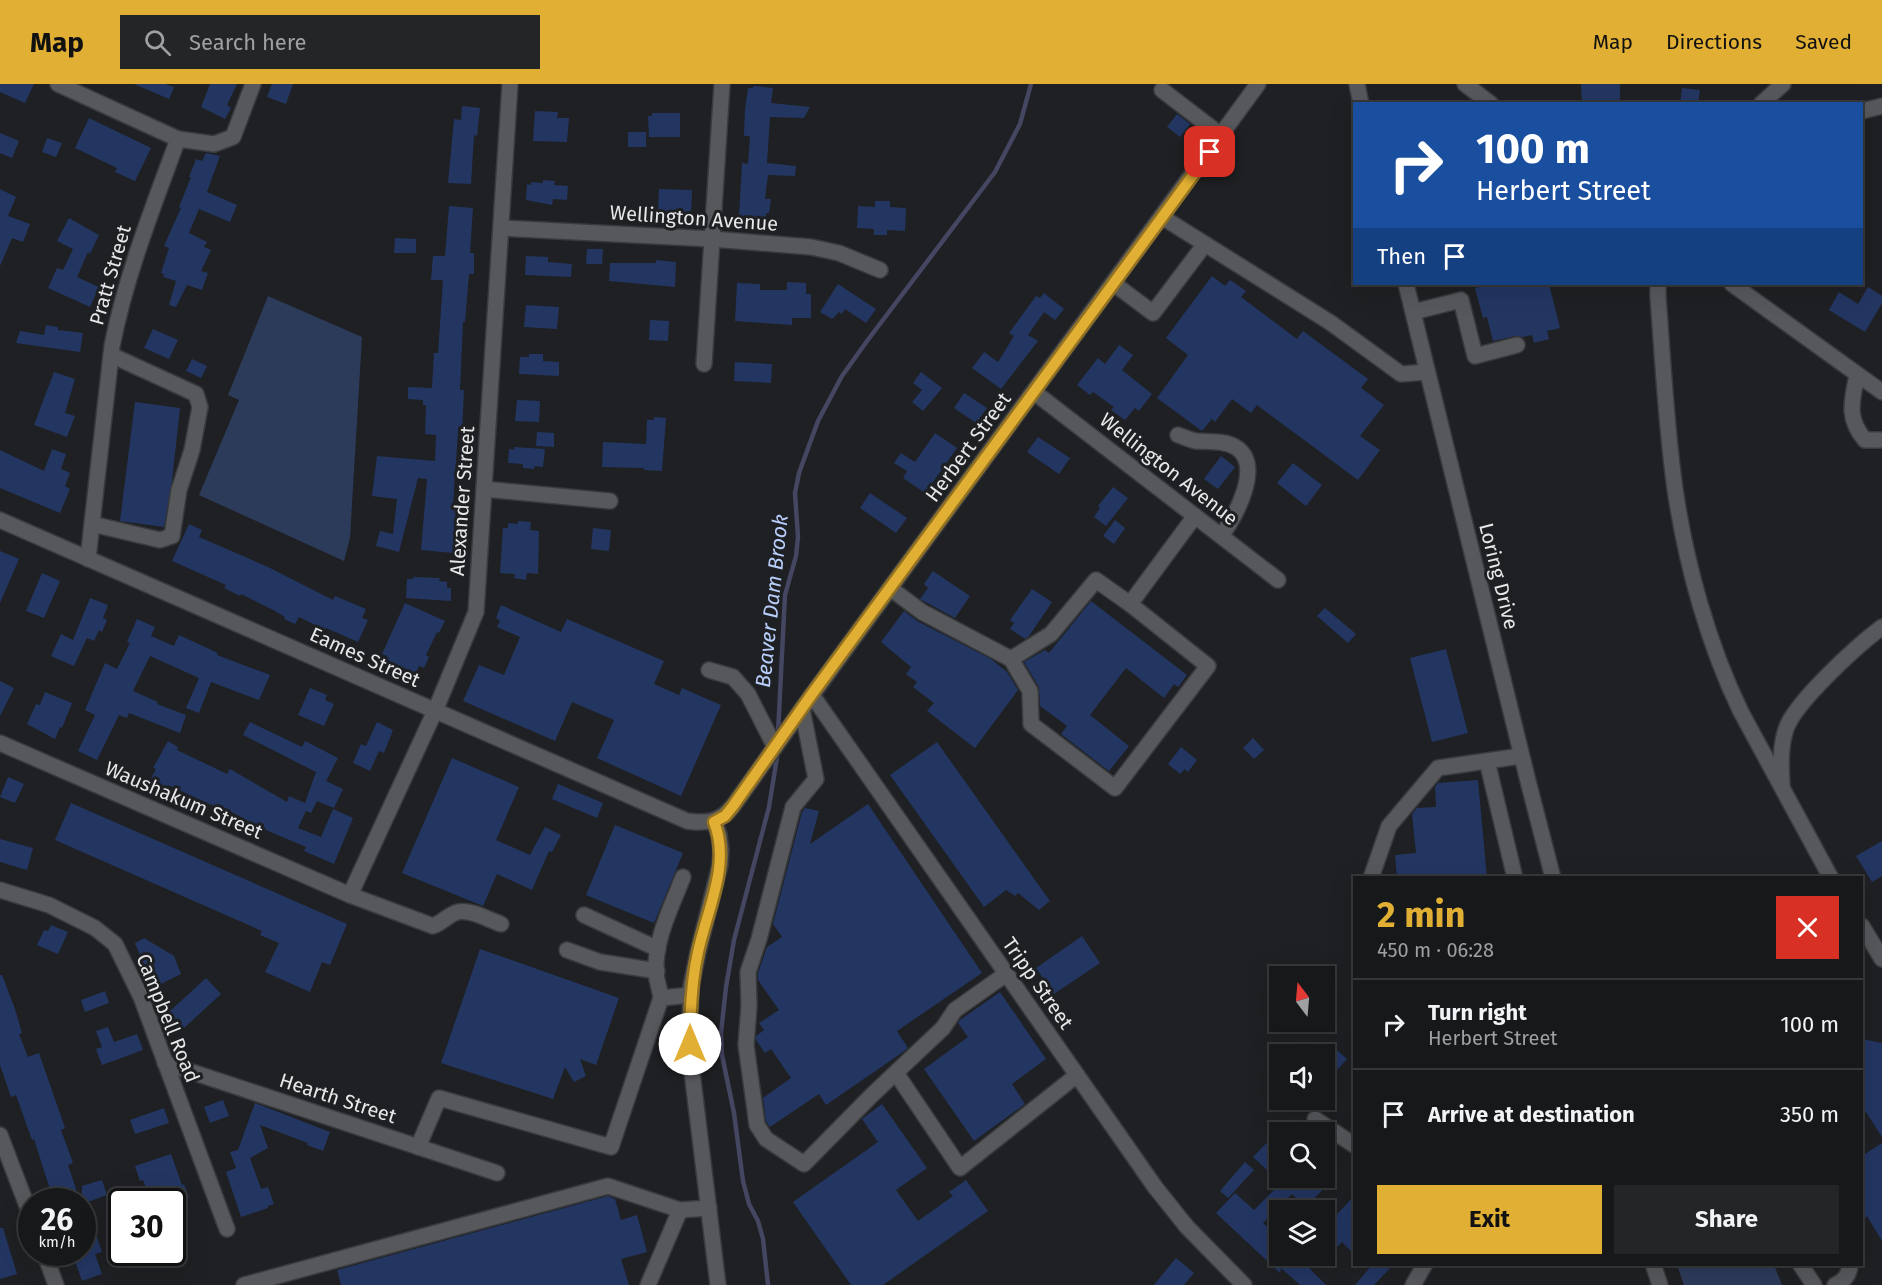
<!DOCTYPE html>
<meta charset="utf-8">
<style>
:root{--surface:#16181a;--page:#232527;--text:#f1f3f6;--muted:#9ea0a2;--line:#353739;--accent:#e1af34}
body{margin:0;font-family:"Fira Sans",sans-serif;background:var(--page);color:var(--text);height:100vh;display:flex;flex-direction:column;font-size:22px;white-space:nowrap}
*{box-sizing:border-box;margin:0}
p{font-size:20px;color:var(--muted)}
.icon{flex:none;width:33px;height:33px;fill:none;stroke:currentColor;stroke-width:2;stroke-linecap:round;stroke-linejoin:round}
.map{position:relative;flex:1;overflow:hidden}
.details{position:absolute;left:1353px;top:792px;width:510px;height:390px;display:flex;flex-direction:column;background:var(--surface);border-radius:0px;box-shadow:0 6px 24px #0002,0 0 0 2px var(--line)}
.details>*{flex:none}
.hud{position:absolute;left:1353px;top:18px;width:510px;height:183px;border-radius:0px;box-shadow:0 6px 24px #0002,0 0 0 2px var(--line);background:#1a4fa0;color:#fff;overflow:hidden}
.needle{width:39px;rotate:344deg}
.buttons{position:absolute;left:1269px;top:882px;display:grid;gap:12px}
.buttons a{display:grid;place-items:center;width:66px;height:66px;border-radius:0px;background:var(--surface);box-shadow:0 6px 24px #0002,0 0 0 2px var(--line);font-size:30px}
.speed{position:absolute;left:18px;top:1104px;display:flex;gap:12px;font-size:30px;font-weight:700;text-align:center}
.speed>*{display:grid;place-content:center;width:78px;height:78px;border-radius:50%;background:var(--surface);box-shadow:0 6px 24px #0002,0 0 0 2px var(--line);line-height:1}
.speed small{font-size:15px;font-weight:400}
.speed .limit{border:3px solid #111;border-radius:9px;background:#fff;color:#111}
.pin{position:absolute;display:grid;place-items:center;width:51px;height:51px;color:#fff;margin:-26px;border-radius:12px;box-shadow:0 3px 9px #0006}
.me{position:absolute;width:66px;margin:-33px;rotate:0deg;stroke-linejoin:round;filter:drop-shadow(0 0 4px #0008)}
.turn{display:flex;align-items:center;gap:21px;height:126px;padding:0 24px;font-size:27px}
.turn .icon{width:78px;height:78px;stroke-width:2.5}
.turn b{display:block;font-size:42px;line-height:51px}
.then{display:flex;align-items:center;height:57px;padding:0 24px;background:#0003;gap:12px;font-size:22px}
.round{display:grid;place-items:center;flex:none;width:63px;height:63px;border-radius:0px;background:var(--page)}
.overview{display:flex;align-items:center;justify-content:space-between;height:102px;padding:0 24px}
h1{font-size:36px;font-weight:700;line-height:45px;color:var(--accent)}
.action{display:flex;gap:12px;margin-top:auto;padding:12px 24px}
.action a{flex:1;height:69px;border-radius:0px;background:var(--accent);color:#111;font-size:24px;font-weight:700;line-height:69px;text-align:center}
.action a+a{background:var(--page);color:var(--text)}
ul{padding:0;list-style:none}
li{display:flex;align-items:center;gap:18px;height:90px;padding:0 24px;border-top:2px solid var(--line)}
li div{flex:1}
li b{display:block;font-size:22px}
li em{font-style:normal}
header{display:flex;align-items:center;gap:36px;box-sizing:border-box;height:84px;padding:0 30px;background:var(--accent);color:#111}
header strong{font-size:28px}
nav{display:flex;gap:33px;margin-inline-start:auto;font-size:21px}
.search{width:420px;height:54px;background:var(--page);display:flex;align-items:center;gap:15px;box-sizing:border-box;padding:0 21px;border-radius:0px;color:var(--muted);font-size:22px}
.map>svg:first-child{display:block}
.green{fill:#2d3b5a}
.lines{fill:none;stroke-linecap:round;stroke-linejoin:round}
.stream{stroke:#454662;stroke-width:4.5}
.building{fill:#233662}
.minor-casing{stroke:#393a3d;stroke-width:18}
.minor{stroke:#57585c;stroke-width:15}
.route-casing{stroke:#927222;stroke-width:15}
.route{stroke:#e1af34;stroke-width:10}
.labels{text-anchor:middle;dominant-baseline:central;stroke-width:6;stroke-linejoin:round;paint-order:stroke}
.street-label{font-size:20px;fill:#e7e8ea;stroke:#1e2023}
.water-label{font-size:21px;font-style:italic;fill:#b9cefb;stroke:#1e2023}
</style>
<header>
<strong>Map</strong>
<div class="search"><svg class="icon" aria-label="search" viewBox="0 0 24 24"><circle cx="10" cy="10" r="6"/><path d="M15 15l6 6"/></svg>Search here</div>
<nav><a>Map</a><a>Directions</a><a>Saved</a></nav>
</header>
<div class="map">
<svg width="1882" height="1201" viewBox="0 0 1882 1201">
<rect width="100%" height="100%" fill="#1e2023"/>
<g class="green">
<polygon points="268,212 362,253 350,454 344,477 199,411 239,316 228,311"/>
<polygon points="1677,1181 1774,1181 1782,1201 1684,1201"/>
</g>
<g class="lines">
<g class="stream">
<polyline points="778,649 785,511 796,472 798,453 795,409 799,389 818,337 842,292 867,257 995,88 1020,40 1031,0"/>
<polyline points="768,1201 763,1155 758,1137 749,1120 743,1097 734,1029 722,971 721,949 726,903 734,856 769,723 778,667"/>
</g>
</g>
<g class="building">
<polygon points="0,0 34,0 25,19 0,8"/>
<polygon points="134,0 165,0 174,3 169,15"/>
<polygon points="210,0 237,0 227,21 231,24 225,35 201,23"/>
<polygon points="272,0 293,0 286,20 267,13"/>
<polygon points="1581,0 1620,0 1620,20 1582,20"/>
<polygon points="753,2 773,4 771,19 810,23 804,34 770,33 767,79 796,82 795,92 768,91 765,115 771,115 769,129 766,129 766,134 739,132 742,79 748,80 750,52 744,52 745,25 748,4 753,4"/>
<polygon points="1682,4 1700,6 1698,20 1680,20"/>
<polygon points="462,22 480,24 477,52 474,51 471,100 448,99 454,35 461,36"/>
<polygon points="535,27 558,28 557,34 569,34 567,58 533,57"/>
<polygon points="652,29 680,29 680,53 649,53 648,32 652,32"/>
<polygon points="1177,30 1190,40 1180,53 1167,43"/>
<polygon points="89,34 151,64 135,97 115,88 117,84 75,64"/>
<rect x="628" y="48" width="18" height="15"/>
<polygon points="0,49 19,57 12,74 0,69"/>
<polygon points="47,54 62,59 56,73 42,68"/>
<polygon points="206,69 220,72 207,108 237,121 230,138 199,125 189,149 207,158 204,163 211,166 201,187 208,189 202,206 187,201 176,223 169,221 176,197 163,193 164,190 161,189 169,164 164,162 181,124 179,123 191,93 189,93 196,75 202,77"/>
<polygon points="543,96 555,97 554,101 568,102 567,116 553,115 552,121 526,116 527,100 531,101 531,98 543,99"/>
<polygon points="0,105 16,113 8,132 30,140 23,158 12,154 0,182"/>
<polygon points="659,105 692,106 691,131 658,130"/>
<polygon points="875,117 890,117 890,123 906,124 905,147 887,146 887,151 874,151 874,145 857,144 858,122 875,123"/>
<polygon points="449,122 473,124 470,169 474,169 474,190 469,190 465,238 463,238 460,306 464,306 462,348 458,348 453,420 456,420 453,469 421,466 427,395 418,394 399,468 376,462 380,447 393,450 397,415 372,412 377,372 435,377 436,351 425,350 426,321 423,321 423,316 408,315 408,303 432,304 434,269 438,269 443,196 431,196 433,172 445,172"/>
<polygon points="69,134 99,151 90,170 88,168 77,193 99,203 90,223 48,204 57,184 63,186 73,165 57,157"/>
<polygon points="395,154 416,155 416,169 394,169"/>
<polygon points="587,165 603,165 602,180 586,180"/>
<polygon points="526,172 548,173 548,178 572,180 571,193 525,191"/>
<polygon points="656,176 676,178 675,203 609,197 610,179 656,179"/>
<polygon points="1212,192 1225,202 1230,196 1246,207 1241,213 1297,255 1303,247 1368,295 1361,304 1384,321 1360,352 1380,366 1358,396 1257,321 1251,329 1232,315 1215,338 1212,335 1202,347 1157,314 1188,271 1166,254"/>
<polygon points="787,198 806,199 806,210 811,210 811,234 792,234 792,241 735,237 737,199 760,200 760,206 787,206"/>
<polygon points="838,200 876,225 866,239 845,225 842,230 839,228 832,235 820,228"/>
<polygon points="1478,200 1549,200 1560,244 1547,247 1549,255 1534,259 1532,251 1523,253 1515,252 1493,257 1487,233 1483,234 1475,204 1479,203"/>
<polygon points="1868,203 1882,212 1882,219 1865,248 1829,226 1839,208 1858,220"/>
<polygon points="1044,209 1064,225 1055,236 1044,228 1028,251 1038,257 1001,305 972,284 984,268 998,278 1014,252 1009,249 1036,212 1040,214"/>
<polygon points="526,221 559,223 557,245 524,243"/>
<polygon points="650,236 669,237 668,257 649,256"/>
<polygon points="46,241 58,243 58,246 83,249 80,268 16,259 20,247 44,251"/>
<polygon points="153,245 178,256 169,275 144,264"/>
<polygon points="1119,261 1133,271 1122,286 1152,310 1139,327 1135,324 1125,336 1111,326 1114,323 1093,308 1090,311 1077,301 1098,274 1105,280"/>
<polygon points="529,270 543,270 543,277 559,278 559,292 519,290 520,273 529,273"/>
<polygon points="192,275 207,282 201,294 186,287"/>
<polygon points="735,278 772,280 771,299 734,297"/>
<polygon points="54,288 75,295 65,329 75,332 67,353 34,341"/>
<polygon points="921,288 942,304 923,327 912,318 922,306 913,299"/>
<polygon points="964,309 987,324 976,339 954,324"/>
<polygon points="517,316 540,317 539,338 515,337"/>
<polygon points="135,318 180,324 172,397 164,443 120,437"/>
<polygon points="654,333 666,334 662,387 644,386 644,384 602,383 603,358 646,360 647,336 654,336"/>
<polygon points="537,348 554,349 554,363 536,362"/>
<polygon points="935,349 957,364 925,409 903,394 907,387 894,379 901,369 915,378"/>
<polygon points="1038,353 1070,374 1059,390 1027,368"/>
<polygon points="514,363 545,365 543,383 535,382 534,385 523,384 523,380 508,379 509,365 514,366"/>
<polygon points="52,365 66,370 61,385 70,389 65,402 70,405 60,429 0,404 0,366 44,387"/>
<polygon points="1221,372 1235,383 1218,405 1204,395"/>
<polygon points="1293,379 1322,401 1306,422 1277,399"/>
<polygon points="1113,403 1128,414 1106,442 1094,433 1100,424 1098,422"/>
<polygon points="870,409 907,434 896,449 860,424"/>
<polygon points="1115,436 1125,444 1114,460 1103,452"/>
<polygon points="518,437 531,438 530,446 539,447 538,490 527,489 526,496 514,494 515,490 500,489 503,444 508,444 508,439 518,440"/>
<polygon points="189,440 202,446 199,453 268,483 333,516 335,512 366,525 362,534 368,536 358,558 326,544 325,546 299,533 295,540 284,535 285,533 273,526 241,510 240,512 224,504 226,501 172,477"/>
<polygon points="593,444 611,446 609,467 591,465"/>
<polygon points="0,467 19,475 0,519"/>
<polygon points="933,487 970,512 955,534 920,515 928,504 924,500"/>
<polygon points="42,489 60,497 44,534 26,527"/>
<polygon points="413,493 440,494 439,497 447,498 447,504 451,504 451,517 406,514 407,495 413,495"/>
<polygon points="1032,505 1052,518 1029,552 1025,555 1010,545 1014,539 1010,536"/>
<polygon points="90,514 108,521 103,534 107,536 102,548 99,546 94,557 87,554 74,582 51,572 61,550 73,556"/>
<polygon points="1091,517 1187,591 1178,603 1174,600 1164,614 1126,584 1090,631 1129,662 1109,687 1061,650 1067,642 1040,622 1039,603 1024,578 1045,566 1049,569"/>
<polygon points="405,519 445,537 439,549 437,548 426,571 429,573 424,584 419,582 416,589 386,576 387,572 382,570"/>
<polygon points="501,521 561,548 567,535 664,577 654,600 679,611 682,604 721,621 681,712 597,674 614,636 572,618 555,657 463,617 479,581 504,591 520,553 497,543 500,537 496,534"/>
<polygon points="1325,524 1356,550 1348,559 1317,532"/>
<polygon points="904,527 917,537 991,575 1007,588 1018,606 975,664 927,627 934,619 913,603 917,598 906,590 911,583 881,558"/>
<polygon points="137,535 155,543 151,552 174,562 179,551 218,569 217,571 270,591 259,616 211,598 199,629 186,624 199,594 150,572 133,607 158,618 157,620 186,631 180,649 129,629 127,634 119,631 97,676 78,667 95,631 85,626 105,579 117,585 130,559 127,558"/>
<polygon points="1446,565 1468,649 1432,658 1410,574"/>
<polygon points="0,597 14,604 0,632"/>
<polygon points="310,604 327,611 325,616 334,620 324,642 298,631"/>
<polygon points="45,608 72,619 62,644 60,643 55,655 27,640 36,620 40,621"/>
<polygon points="250,638 302,663 305,657 338,674 326,697 343,705 334,724 317,717 311,729 306,727 298,744 321,753 333,725 353,734 334,780 304,767 306,763 259,743 230,727 229,729 168,701 164,709 150,701 153,695 151,694 156,685 153,684 168,657 178,663 177,666 227,690 230,685 287,718 289,712 305,719 316,688 243,651"/>
<polygon points="377,638 393,646 384,669 379,667 370,687 353,679 361,660 366,662"/>
<polygon points="1253,654 1264,666 1254,675 1243,664"/>
<polygon points="937,658 1050,817 1039,826 1018,809 1015,812 1006,806 984,823 890,691"/>
<polygon points="1181,663 1197,676 1188,688 1185,685 1180,690 1168,680"/>
<polygon points="452,674 519,703 496,756 530,771 545,743 561,751 552,768 549,767 532,806 497,790 483,822 402,789"/>
<polygon points="8,693 24,700 15,719 0,713"/>
<polygon points="1478,696 1487,794 1397,794 1395,771 1416,769 1412,730 1417,724 1436,723 1435,703 1438,699"/>
<polygon points="558,700 603,719 597,734 552,715"/>
<polygon points="71,719 347,840 330,881 322,878 310,908 265,888 279,859 260,851 262,847 55,756"/>
<polygon points="868,720 982,889 897,947 908,964 903,968 826,1021 819,1010 770,1043 766,1037 763,1014 791,994 771,965 765,969 756,956 756,952 764,946 759,939 779,926 758,896 758,889 767,863 782,853 773,840 802,728 805,724 819,727 810,760"/>
<polygon points="615,741 683,769 654,839 586,811"/>
<polygon points="0,755 33,764 27,786 0,778"/>
<polygon points="1882,757 1882,792 1872,798 1856,772"/>
<polygon points="51,841 68,848 58,870 37,861 44,846 48,847"/>
<polygon points="1082,852 1100,879 1054,910 1036,884"/>
<polygon points="144,854 174,872 181,890 153,904 135,859"/>
<polygon points="480,865 619,914 596,981 580,975 586,992 574,998 565,983 553,1015 441,979"/>
<polygon points="0,891 2,891 15,925 22,949 19,950 28,973 39,969 65,1044 61,1046 73,1079 68,1081 78,1111 57,1118 54,1118 34,1055 32,1056 16,1011 11,1013 0,981"/>
<polygon points="206,894 221,910 184,944 169,928"/>
<polygon points="105,907 109,919 85,928 81,916"/>
<polygon points="1000,908 1046,975 1012,1000 1025,1020 974,1057 924,985 968,953 958,939 960,936"/>
<polygon points="108,943 114,958 137,950 143,966 102,981 96,965 102,963 96,947"/>
<polygon points="1862,955 1882,959 1882,1053 1866,1028 1862,1031"/>
<polygon points="1337,966 1347,975 1324,1000 1324,981"/>
<polygon points="223,1016 229,1032 210,1039 204,1023"/>
<polygon points="255,1019 330,1048 323,1067 307,1061 308,1059 260,1041 268,1064 250,1074 261,1105 268,1103 274,1120 268,1122 268,1124 241,1133 226,1088 236,1084 230,1068 238,1066"/>
<polygon points="882,1020 927,1084 896,1106 918,1137 953,1112 949,1108 966,1096 988,1127 883,1201 851,1201 793,1118 878,1058 862,1035"/>
<polygon points="164,1024 169,1039 135,1050 130,1036"/>
<polygon points="1280,1045 1280,1098 1253,1073"/>
<polygon points="1882,1059 1882,1157 1867,1132 1862,1136 1862,1072"/>
<polygon points="171,1070 182,1101 184,1100 189,1113 177,1118 151,1118 143,1096 140,1097 135,1082"/>
<polygon points="1245,1078 1254,1086 1228,1114 1220,1107"/>
<polygon points="1286,1094 1334,1094 1306,1123 1292,1110 1263,1139 1280,1153 1280,1172 1297,1172 1326,1201 1300,1201 1281,1184 1280,1189 1216,1129 1235,1109 1254,1126"/>
<polygon points="102,1096 107,1111 85,1119 102,1168 95,1170 102,1190 82,1197 72,1168 82,1168 82,1102"/>
<polygon points="608,1112 615,1115 621,1136 637,1131 647,1168 621,1175 629,1201 341,1201 337,1186"/>
<polygon points="1354,1112 1354,1170 1342,1158 1332,1168 1324,1162 1324,1144"/>
<polygon points="0,1144 3,1144 17,1190 0,1195"/>
<polygon points="1176,1174 1194,1189 1184,1201 1154,1201"/>
<polygon points="1373,1180 1394,1180 1374,1201 1355,1201"/>
</g>
<g class="lines">
<defs>
<g id="minor">
<path d="M58 0 178 55C153 123 126 191 112 262L88 475"/>
<polyline points="1357,0 1361,20"/>
<polyline points="1465,0 1491,20"/>
<polyline points="1162,6 1222,52"/>
<polyline points="1761,20 1783,0"/>
<polyline points="1862,27 1882,22"/>
<polyline points="178,55 214,60 233,53 253,0"/>
<polyline points="1162,133 1331,239 1401,290 1427,288"/>
<polyline points="501,144 712,155 811,163 839,169 880,186"/>
<polyline points="1113,199 1153,229 1205,160"/>
<polyline points="1406,200 1528,697 1553,794"/>
<path d="M1658 200V213C1663 277 1666 342 1675 405 1686 480 1708 560 1741 628L1831 794"/>
<polyline points="1732,200 1882,308"/>
<polyline points="1413,228 1461,216 1475,272 1517,261"/>
<polyline points="704,280 722,0"/>
<path d="M1857 291C1852 317 1846 334 1865 356H1882"/>
<polyline points="1034,308 1278,496"/>
<path d="M1178 351C1184 353 1190 356 1196 357 1209 358 1225 356 1237 364 1263 382 1235 434 1221 452"/>
<polyline points="484,405 610,417"/>
<path d="M0 436 687 737C707 740 720 738 733 722L812 611 1258 0"/>
<polyline points="92,440 160,456 172,452 179,406 192,366 200,323 196,310 111,271"/>
<polyline points="890,504 922,528 1011,575 1051,550 1096,496 1130,520"/>
<polyline points="1011,575 1030,607 1031,640 1115,704 1208,582 1130,520 1195,432"/>
<polyline points="709,586 733,593 748,610 775,663"/>
<polyline points="812,611 1155,1103 1187,1143 1244,1201"/>
<polyline points="802,625 816,695 793,723 759,855 748,888 749,922 746,961 757,1041 766,1055 804,1080 872,1011 943,944 955,926 1006,890"/>
<path d="M0 659 350 811 433 842C442 839 449 830 458 828 471 825 489 836 501 840"/>
<polyline points="1487,677 1515,794"/>
<path d="M1782 701C1781 682 1780 663 1786 645 1795 618 1858 561 1882 543"/>
<polyline points="714,737 719,751 721,766 720,781 698,868 691,902 690,933 692,988 718,1201"/>
<polyline points="1371,794 1389,742 1438,684 1521,672"/>
<polyline points="0,806 49,821 95,844 115,860 141,913 227,1145"/>
<polyline points="350,811 435,627 476,528 510,0"/>
<polyline points="584,831 658,865"/>
<polyline points="1862,842 1882,875"/>
<polyline points="567,866 600,878 657,887"/>
<path d="M661 914C660 906 657 898 656 890 654 856 671 824 683 793"/>
<polyline points="165,979 497,1089"/>
<polyline points="896,989 960,1084 1077,991"/>
<polyline points="1315,1035 1354,1061"/>
<polyline points="0,1051 32,1135"/>
<polyline points="418,1063 439,1014 611,1063 661,914 691,911"/>
<polyline points="44,1168 56,1201"/>
<polyline points="1653,1180 1660,1201"/>
<polyline points="1800,1180 1814,1201"/>
<polyline points="244,1201 608,1102 680,1126 709,1124"/>
<polyline points="648,1201 680,1126"/>
<polyline points="1413,1201 1425,1180"/>
<path d="M1835 1201C1844 1197 1850 1191 1850 1180"/>
</g>
</defs>
<use href="#minor" class="minor-casing"/>
<use href="#minor" class="minor"/>
</g>
<g class="lines">
<defs>
<path id="route" d="M690 960C690 929 691 899 698 868 707 826 731 780 714 738L725 732 733 722 812 610 1210 68"/>
</defs>
<use href="#route" class="route-casing"/>
<use href="#route" class="route"/>
</g>
<g class="labels">
<g class="street-label">
<text transform="translate(694 134) rotate(4)">Wellington Avenue</text>
<text transform="translate(110 191) rotate(-74)">Pratt Street</text>
<text transform="translate(968 363) rotate(-54)">Herbert Street</text>
<text transform="translate(1169 385) rotate(38)">Wellington Avenue</text>
<text transform="translate(462 417) rotate(-86)">Alexander Street</text>
<text transform="translate(1499 492) rotate(76)">Loring Drive</text>
<text transform="translate(365 573) rotate(24)">Eames Street</text>
<text transform="translate(184 716) rotate(23)">Waushakum Street</text>
<text transform="translate(1038 899) rotate(55)">Tripp Street</text>
<text transform="translate(168 934) rotate(68)">Campbell Road</text>
<text transform="translate(338 1014) rotate(18)">Hearth Street</text>
</g>
<g class="water-label">
<text transform="translate(772 517) rotate(-84)">Beaver Dam Brook</text>
</g>
</g>
</svg>
<div class="buttons">
<a><svg class="needle" viewBox="-14 -14 28 28"><path d="M0-13l5 13h-10z" fill="#e53935"/><path d="M0 13l5-13h-10z" fill="#9ea0a2"/></svg></a>
<a><svg class="icon" aria-label="sound" viewBox="0 0 24 24"><path d="M4 9h4l5-4v14l-5-4H4zM17 9q2 3 0 6"/></svg></a>
<a><svg class="icon" aria-label="search" viewBox="0 0 24 24"><circle cx="10" cy="10" r="6"/><path d="M15 15l6 6"/></svg></a>
<a><svg class="icon" aria-label="layers" viewBox="0 0 24 24"><path d="M12 4l9 5-9 5-9-5zM3 14l9 5 9-5"/></svg></a>
</div>
<div class="speed"><div>26<small>km/h</small></div><div class="limit">30</div></div>
<div class="pin" style="left:1210px;top:68px;background:#d93025"><svg class="icon" aria-label="arrive" viewBox="0 0 24 24"><path d="M6 21V4h12l-3 4 3 4H6"/></svg></div>
<svg class="me" style="left:690px;top:960px" viewBox="-20 -20 40 40"><circle r="19" fill="#fff"/><path d="M0-13L10 11 0 6-10 11z" fill="#e1af34"/></svg>
<div class="hud">
<div class="turn"><svg class="icon" aria-label="right" viewBox="0 0 24 24"><path d="M7 20v-9h11M14 6l5 5-5 5"/></svg><div><b>100 m</b>Herbert Street</div></div>
<div class="then">Then<svg class="icon" aria-label="arrive" viewBox="0 0 24 24"><path d="M6 21V4h12l-3 4 3 4H6"/></svg></div>
</div>
<section class="details">
<div class="overview"><div><h1>2 min</h1><p>450 m · 06:28</p></div><a class="round" style="background:#d93025;color:#fff"><svg class="icon" aria-label="close" viewBox="0 0 24 24"><path d="M6 6l12 12M18 6L6 18"/></svg></a></div>
<ul>
<li><svg class="icon" aria-label="right" viewBox="0 0 24 24"><path d="M7 20v-9h11M14 6l5 5-5 5"/></svg><div><b>Turn right</b><p>Herbert Street</p></div><em>100 m</em></li>
<li><svg class="icon" aria-label="arrive" viewBox="0 0 24 24"><path d="M6 21V4h12l-3 4 3 4H6"/></svg><div><b>Arrive at destination</b></div><em>350 m</em></li>
</ul>
<div class="action"><a>Exit</a><a>Share</a></div>
</section>
</div>
